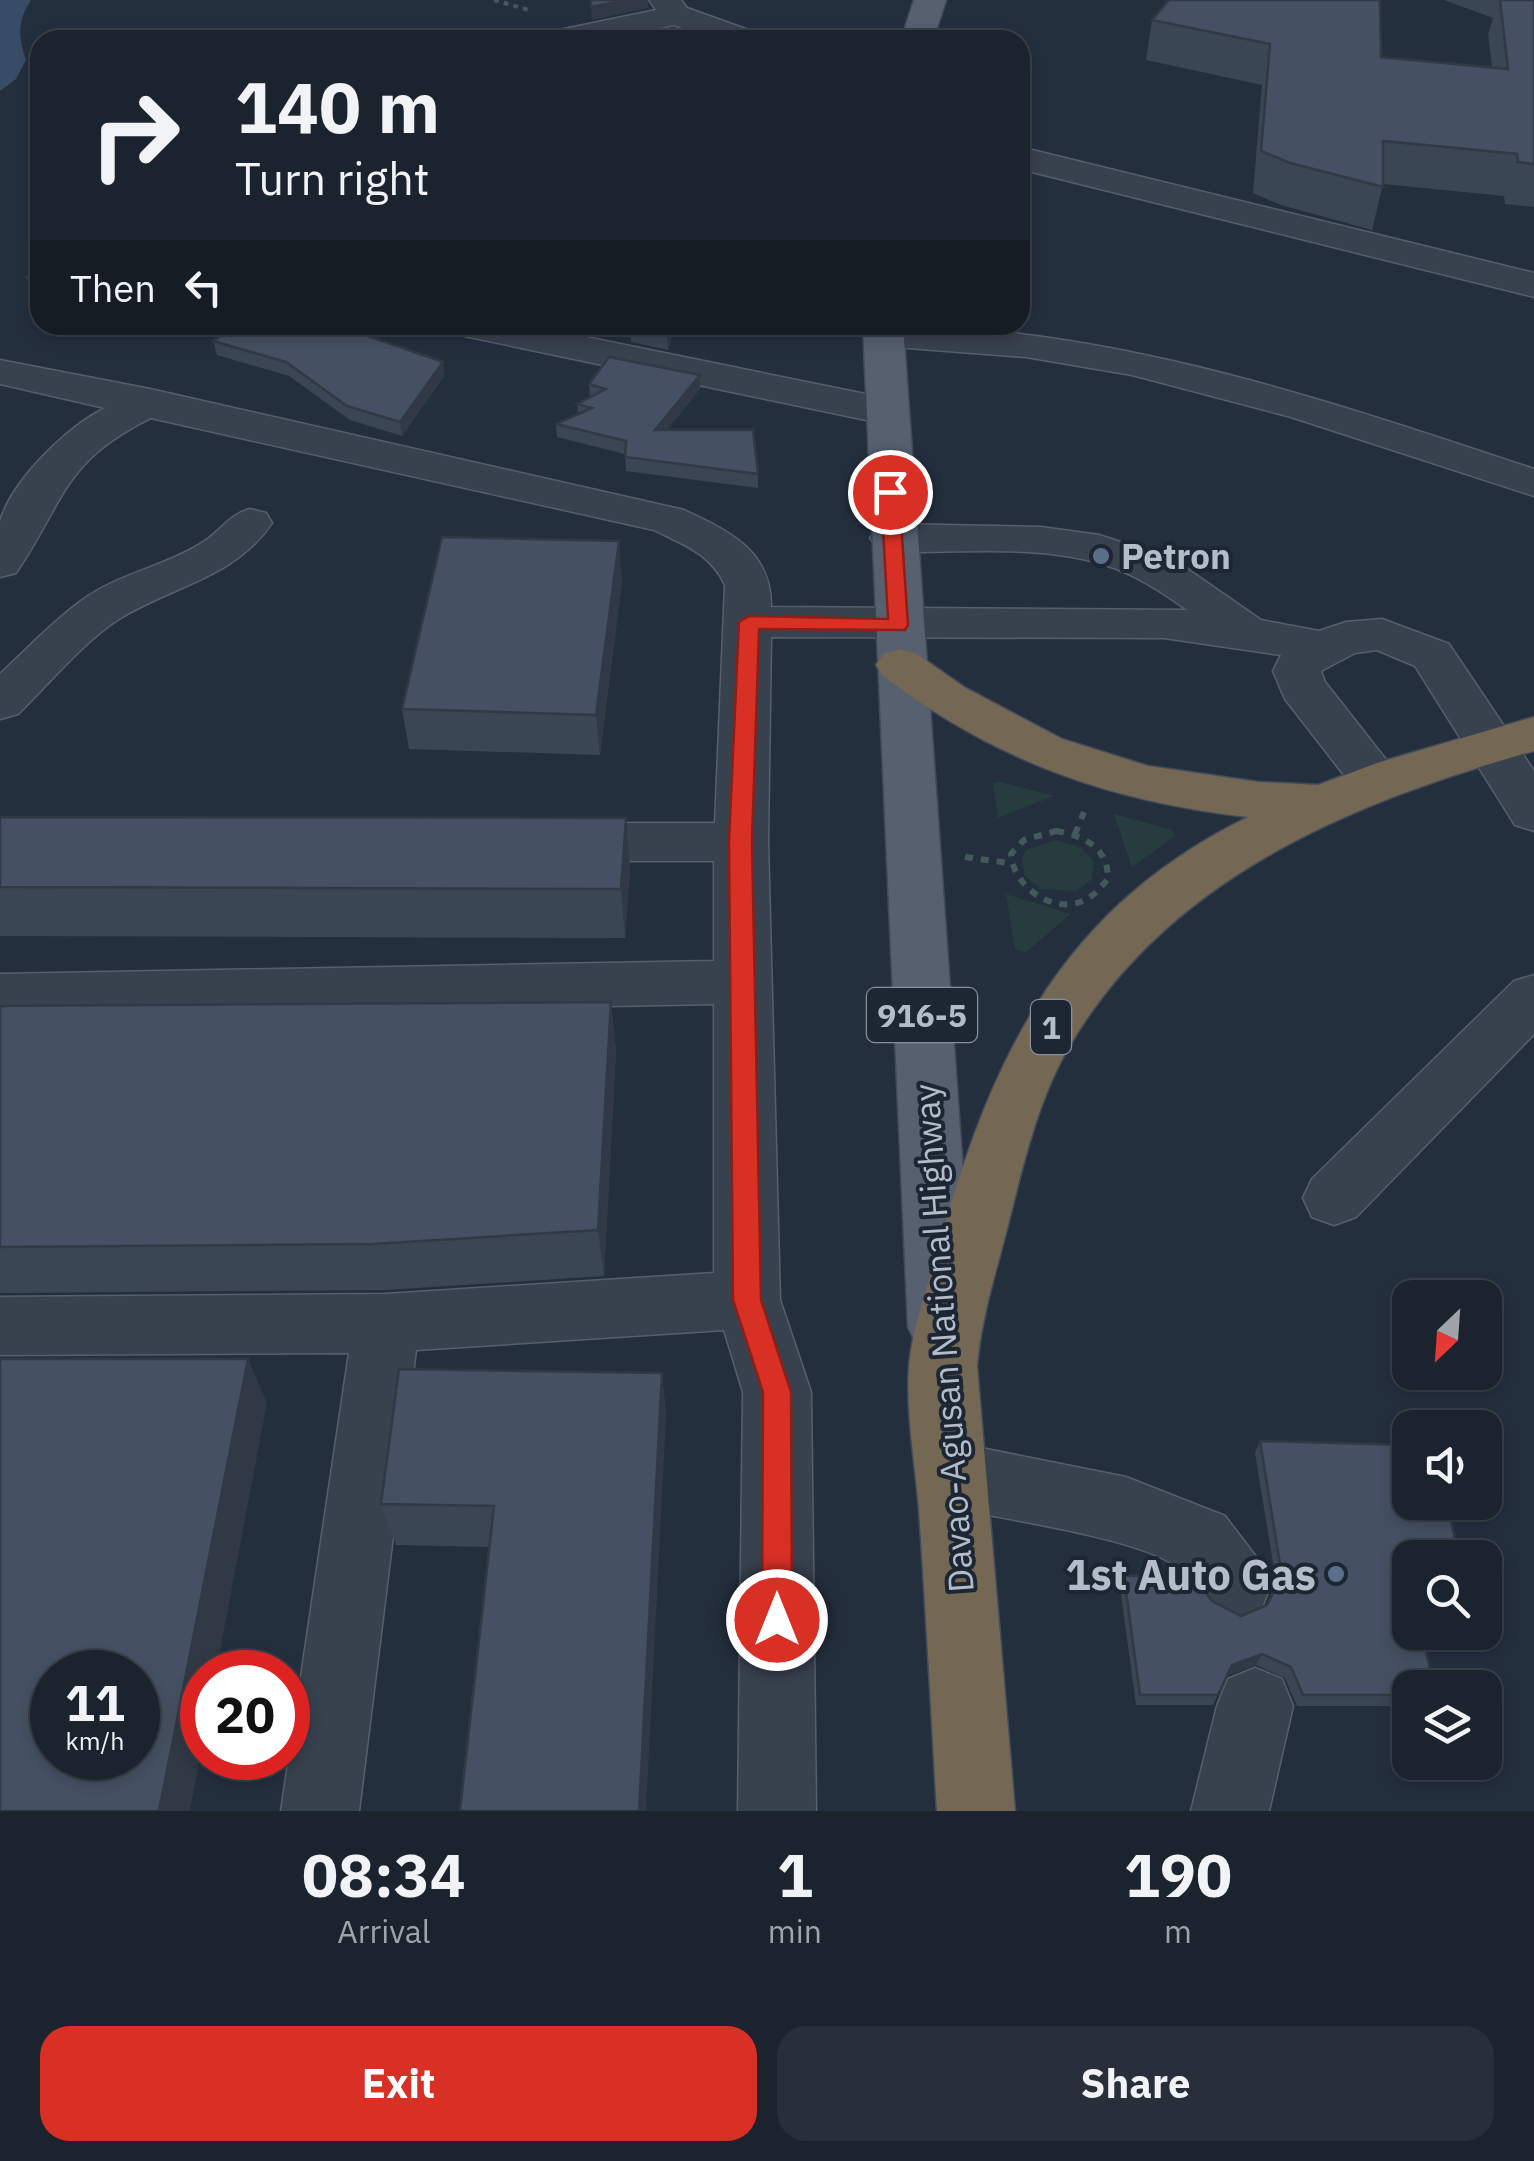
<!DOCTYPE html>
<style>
:root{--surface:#1b232e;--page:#282f3a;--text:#f1f3f6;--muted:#a0a4aa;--line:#39404a;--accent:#d93025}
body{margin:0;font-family:"IBM Plex Sans",sans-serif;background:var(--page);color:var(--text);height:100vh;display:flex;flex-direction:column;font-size:38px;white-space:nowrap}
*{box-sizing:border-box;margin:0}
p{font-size:32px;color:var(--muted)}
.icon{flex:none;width:55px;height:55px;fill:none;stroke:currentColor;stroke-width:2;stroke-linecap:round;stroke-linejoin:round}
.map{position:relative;height:1811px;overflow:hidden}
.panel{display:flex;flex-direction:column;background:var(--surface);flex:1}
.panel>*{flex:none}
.banner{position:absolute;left:30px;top:30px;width:1000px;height:305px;border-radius:30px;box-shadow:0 5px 15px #0003,0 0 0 2px var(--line);background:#1b232e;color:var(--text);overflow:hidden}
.needle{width:65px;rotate:205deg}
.buttons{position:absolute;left:1392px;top:1280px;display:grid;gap:20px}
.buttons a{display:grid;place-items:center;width:110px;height:110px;border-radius:20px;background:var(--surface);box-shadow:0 5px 15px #0003,0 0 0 2px var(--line);font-size:50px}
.speed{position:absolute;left:30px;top:1650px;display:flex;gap:20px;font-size:50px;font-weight:700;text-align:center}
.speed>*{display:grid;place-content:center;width:130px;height:130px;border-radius:50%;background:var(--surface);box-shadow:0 5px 15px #0003,0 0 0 2px var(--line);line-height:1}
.speed small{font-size:25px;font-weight:400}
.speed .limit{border:15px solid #d22;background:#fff;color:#111}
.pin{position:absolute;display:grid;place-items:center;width:85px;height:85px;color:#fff;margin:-42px;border:5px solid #fff;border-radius:50%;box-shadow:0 2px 10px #0007}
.me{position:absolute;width:110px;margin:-55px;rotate:0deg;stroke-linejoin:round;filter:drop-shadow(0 0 8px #0008)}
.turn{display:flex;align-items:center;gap:35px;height:210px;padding:0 40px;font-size:45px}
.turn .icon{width:130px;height:130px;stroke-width:2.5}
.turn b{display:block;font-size:70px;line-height:85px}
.then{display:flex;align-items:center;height:95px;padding:0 40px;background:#0003;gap:20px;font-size:38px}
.eta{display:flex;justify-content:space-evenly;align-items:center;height:170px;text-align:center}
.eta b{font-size:60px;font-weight:800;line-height:70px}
.button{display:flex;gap:20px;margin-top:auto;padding:20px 40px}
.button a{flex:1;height:115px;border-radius:30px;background:var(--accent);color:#fff;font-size:40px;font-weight:800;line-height:115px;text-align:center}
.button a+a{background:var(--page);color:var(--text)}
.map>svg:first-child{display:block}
.green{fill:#263c3f}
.water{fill:#394c67}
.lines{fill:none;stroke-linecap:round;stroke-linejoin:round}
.minor-casing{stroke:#565f6c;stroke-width:3}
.major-casing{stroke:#414a57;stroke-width:3}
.highway-casing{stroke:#434c59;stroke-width:3}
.path-far1{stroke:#44595c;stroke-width:4;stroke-dasharray:5 5;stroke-linecap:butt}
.path{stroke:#44595c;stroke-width:6;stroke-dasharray:8 8;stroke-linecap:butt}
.minor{fill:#38414e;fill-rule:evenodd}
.major{fill:#56606e;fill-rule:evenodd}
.highway{fill:#746855;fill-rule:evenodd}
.wall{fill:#3b4654}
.shaded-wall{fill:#303945}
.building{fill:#455162;stroke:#303945;stroke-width:2.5;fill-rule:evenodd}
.route{fill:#d93025;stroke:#8d1f18;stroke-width:2.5}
.service-dot{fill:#5c6f8a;stroke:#1d2633;stroke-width:4}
.labels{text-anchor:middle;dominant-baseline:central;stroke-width:8;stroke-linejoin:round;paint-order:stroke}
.shield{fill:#1d2633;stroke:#878f9c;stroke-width:2.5}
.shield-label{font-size:32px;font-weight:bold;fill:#b4bcc9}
.poi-label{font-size:35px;font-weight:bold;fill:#b4bcc9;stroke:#1d2633;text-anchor:start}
.street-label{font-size:35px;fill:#b4bcc9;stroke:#1d2633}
.near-poi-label{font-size:42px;font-weight:bold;fill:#b4bcc9;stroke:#1d2633;text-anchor:end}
</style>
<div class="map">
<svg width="1534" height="1811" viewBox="0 0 1534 1811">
<rect width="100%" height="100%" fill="#242f3e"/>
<g class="green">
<polygon points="1001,782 1054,796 998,818 993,783"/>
<polygon points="1114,814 1173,830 1175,836 1132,867"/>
<polygon points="1056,840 1080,847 1094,862 1092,879 1077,891 1041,889 1024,875 1022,858 1026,850"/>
<polygon points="1006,894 1071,914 1026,952 1015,949"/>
</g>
<path class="water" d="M0 0H31C17 22 18 35 26 60L16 79 0 91Z"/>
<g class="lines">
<defs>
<g id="minor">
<polygon points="649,0 681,0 687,8 757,33 762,40 716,40 674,25 602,40 540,40 545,33 656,10"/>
<polygon points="1020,147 1534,273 1534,297 1020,169"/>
<polygon points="449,325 527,325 885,398 900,402 906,411 900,420 885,424 469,337 455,333"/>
<path d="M879 325C1107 325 1320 398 1534 469V496L1291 417 1132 375 1026 357 869 345 863 336 869 327Z"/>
<path d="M0 360 150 389 684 510C729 531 772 551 771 607L1187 610C1162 592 1135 574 1105 565 1039 544 961 553 893 552L877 548 870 538 877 528 893 524 1041 527 1099 535 1173 559 1261 620 1319 631 1346 622 1382 619 1449 644 1534 771V831L1515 825 1415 666 1377 650 1355 653 1321 671 1325 682 1402 780 1394 793 1376 798 1358 793 1285 699 1273 671 1281 655 1164 638 771 637 768 842 780 1300 811 1392 816 1811H738L743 1392 724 1330 416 1350 359 1811H281L349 1353 0 1355V1297L386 1294 714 1273V1004L0 1018V974L714 961V861H554L535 856 527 842 535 828 554 823H715L725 585C710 553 684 545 654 530L151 418C62 462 66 499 16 573L0 577C0 561 0 538 0 522 11 481 68 426 105 408L0 384Z"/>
<path d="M250 509 266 513 272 523C235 578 172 586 119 619 84 641 48 685 18 714L0 719V674C26 650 52 622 81 601 117 574 163 567 200 544 220 533 227 515 250 509Z"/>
<polygon points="1534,975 1534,1034 1356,1217 1334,1225 1312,1217 1303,1198 1312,1179 1514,981"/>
<path d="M951 1442 1126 1477 1225 1516 1260 1562 1270 1587 1260 1612 1234 1623C1190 1605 1203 1589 1175 1566 1142 1539 999 1518 951 1508L926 1498 916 1475 926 1452Z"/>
<polygon points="1255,1668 1282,1679 1293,1706 1269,1811 1191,1811 1217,1706 1228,1679"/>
</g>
<g id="major">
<polygon points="914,0 946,0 933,40 901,40"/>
<polygon points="863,325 903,325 974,1327 964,1348 941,1356 918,1348 908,1327"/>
</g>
<path id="highway" d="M900 649 917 654 964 687 1062 739 1148 766 1258 782 1318 785 1377 763 1534 717V751C1353 802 1170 876 1070 1045 1038 1099 1023 1165 1008 1225 996 1272 981 1318 977 1366L1015 1811H937C931 1710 926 1610 919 1509 915 1462 906 1414 909 1366 913 1324 929 1282 940 1242 993 1053 1063 908 1248 817 1108 801 996 761 883 676L876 665 883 654Z"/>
</defs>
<use href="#minor" class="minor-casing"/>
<use href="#major" class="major-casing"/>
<use href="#highway" class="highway-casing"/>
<polyline class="path-far1" points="494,0 532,11"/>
<g class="path">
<path d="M1056 831C1084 836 1108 847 1108 879 1103 884 1097 893 1090 897 1058 919 1013 888 1011 854L1024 840Z"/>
<polyline points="1075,834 1084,812"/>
<polyline points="965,857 1009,863"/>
</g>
<use href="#minor" class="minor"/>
<use href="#major" class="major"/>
<use href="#highway" class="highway"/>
</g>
<g class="wall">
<polygon points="1444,0 1534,0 1534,207 1505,204 1504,196 1383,184 1372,230 1281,205 1253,193 1262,85 1146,60 1152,20 1381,57 1492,67 1488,34 1493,18"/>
<polygon points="40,269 40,293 31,291 26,277"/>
<polygon points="237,325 360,325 356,331 443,362 444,376 402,436 350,420 289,376 217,355 213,341"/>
<polygon points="633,325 675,325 668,350 631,342 630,329"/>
<polygon points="700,375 700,389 667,430 758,474 758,488 626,471 625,454 557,437 556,424 578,414 577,404 590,398 589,384"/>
<polygon points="622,581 600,755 409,749 402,709"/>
<polygon points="0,817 630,869 625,938 0,936"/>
<polygon points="611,1002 616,1051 604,1276 386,1290 0,1293 0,1006"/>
<polygon points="662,1373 666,1417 490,1547 396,1545 381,1504"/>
<polygon points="1260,1441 1457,1548 1450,1558 1410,1558 1410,1561 1403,1561 1410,1706 1297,1706 1285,1678 1256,1665 1227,1675 1213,1705 1136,1705 1120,1587 1124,1576 1212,1601 1241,1616 1267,1605 1277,1587 1255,1453"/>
</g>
<g class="shaded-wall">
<polygon points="626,0 648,0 648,8 592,20 591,7"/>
<polygon points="348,325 360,325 348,341 345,328"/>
<polygon points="671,325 675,325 668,350 667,336"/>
<polygon points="443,362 444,376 402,436 400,422"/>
<polygon points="700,375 700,389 656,443 655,430"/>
<polygon points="619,541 622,581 600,755 596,715"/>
<polygon points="626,818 630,869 625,938 621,889"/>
<polygon points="611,1002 616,1051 604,1276 598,1230"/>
<polygon points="248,1359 267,1403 216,1672 202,1672 202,1744 190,1811 159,1811"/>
<polygon points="662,1373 666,1417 646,1811 639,1811"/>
<polygon points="1262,1654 1256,1665 1227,1676 1232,1665"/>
</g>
<g class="building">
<polygon points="591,0 626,0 591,7"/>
<polygon points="1169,0 1380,0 1381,57 1508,69 1500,0 1534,0 1534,164 1518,162 1517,154 1383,141 1383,187 1290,163 1261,151 1270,44 1152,20"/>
<polygon points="40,269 40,281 26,277"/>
<polygon points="237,325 348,325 345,328 443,362 400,422 347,406 286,362 213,341"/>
<polygon points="633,325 671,325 667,336 630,329"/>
<polygon points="609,357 700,375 655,430 753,430 758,474 625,457 626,441 556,424 592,408 577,404 606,389 589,384"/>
<polygon points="442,537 619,541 596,715 402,709"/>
<polygon points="0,817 626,818 621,889 0,887"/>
<polygon points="611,1002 598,1230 373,1244 0,1247 0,1006"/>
<path d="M0 1359H248L159 1811H0ZM52 1672H138V1758H52Z"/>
<polygon points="399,1369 662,1373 639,1811 460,1811 494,1506 381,1504"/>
<polygon points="1260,1441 1410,1445 1410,1502 1447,1502 1457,1548 1401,1550 1410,1588 1410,1632 1421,1632 1435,1688 1410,1688 1410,1695 1303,1695 1291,1667 1262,1654 1232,1665 1218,1695 1140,1695 1124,1576 1193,1576 1212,1601 1241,1616 1267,1605 1282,1576"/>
</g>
<polygon class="route" points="890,486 899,492 908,625 905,630 759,629 752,842 761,1300 791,1392 792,1620 788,1631 777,1636 766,1631 762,1620 763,1392 733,1300 729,842 739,622 749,616 888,619 881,492"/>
<g class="service-dot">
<circle cx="1101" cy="556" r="10"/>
<circle cx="1336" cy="1574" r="10"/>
</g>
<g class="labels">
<g class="shield">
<rect x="867" y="988" width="110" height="54" rx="8"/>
<rect x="1031" y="1000" width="40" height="54" rx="8"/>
</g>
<g class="shield-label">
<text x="922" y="1015">916-5</text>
<text x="1051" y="1027">1</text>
</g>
<g class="poi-label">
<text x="1121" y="556">Petron</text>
</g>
<g class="street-label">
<text transform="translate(943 1338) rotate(-94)">Davao-Agusan National Highway</text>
</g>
<g class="near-poi-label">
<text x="1316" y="1574">1st Auto Gas</text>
</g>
</g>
</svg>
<div class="buttons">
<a><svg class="needle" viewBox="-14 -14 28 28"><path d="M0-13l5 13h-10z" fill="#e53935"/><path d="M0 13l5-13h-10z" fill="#a0a4aa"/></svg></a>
<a><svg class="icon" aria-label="sound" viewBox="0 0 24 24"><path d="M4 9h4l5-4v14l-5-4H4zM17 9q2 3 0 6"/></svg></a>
<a><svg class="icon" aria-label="search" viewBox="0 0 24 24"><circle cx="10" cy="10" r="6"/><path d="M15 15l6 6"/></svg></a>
<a><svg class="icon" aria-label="layers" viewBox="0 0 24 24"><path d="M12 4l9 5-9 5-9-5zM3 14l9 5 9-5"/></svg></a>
</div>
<div class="speed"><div>11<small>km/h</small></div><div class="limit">20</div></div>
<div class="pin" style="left:890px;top:492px;background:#d93025"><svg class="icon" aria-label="arrive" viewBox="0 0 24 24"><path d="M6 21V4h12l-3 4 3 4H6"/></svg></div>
<svg class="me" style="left:777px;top:1620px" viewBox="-20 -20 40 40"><circle r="17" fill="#d93025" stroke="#fff" stroke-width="3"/><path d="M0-11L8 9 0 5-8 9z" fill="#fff"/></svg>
<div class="banner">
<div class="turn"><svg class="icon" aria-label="right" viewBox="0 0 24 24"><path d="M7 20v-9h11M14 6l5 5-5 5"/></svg><div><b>140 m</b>Turn right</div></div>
<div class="then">Then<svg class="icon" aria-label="left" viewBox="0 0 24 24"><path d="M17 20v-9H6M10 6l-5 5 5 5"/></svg></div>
</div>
</div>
<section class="panel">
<div class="eta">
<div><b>08:34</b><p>Arrival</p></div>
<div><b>1</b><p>min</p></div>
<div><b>190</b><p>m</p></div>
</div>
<div class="button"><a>Exit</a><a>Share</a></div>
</section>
